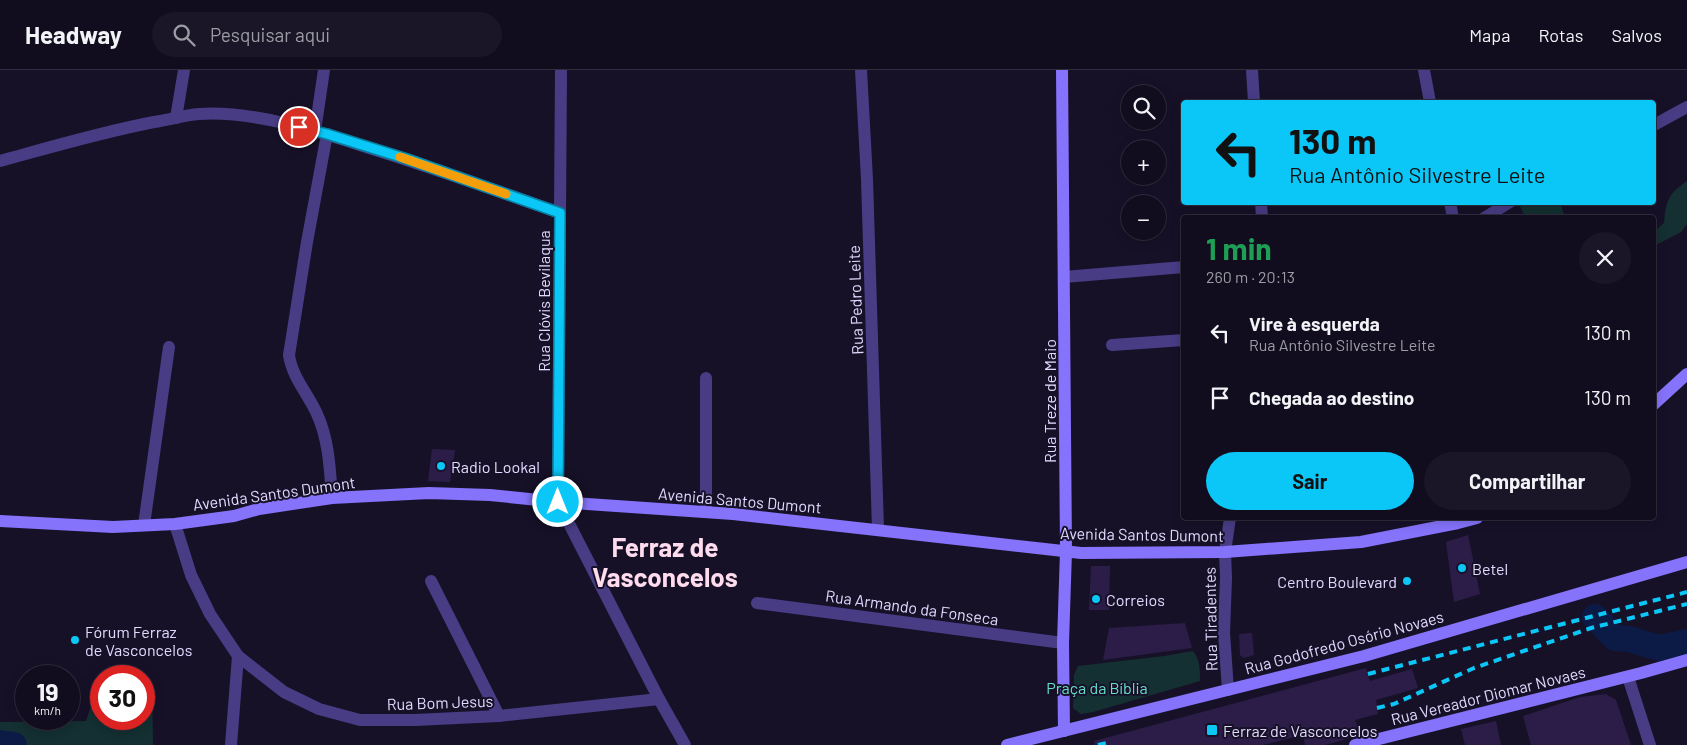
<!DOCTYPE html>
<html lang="pt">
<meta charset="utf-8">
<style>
:root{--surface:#110d1e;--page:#1a1627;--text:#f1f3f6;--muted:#9c9ca4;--line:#302d3c;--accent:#0bc7f8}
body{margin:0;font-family:Barlow,sans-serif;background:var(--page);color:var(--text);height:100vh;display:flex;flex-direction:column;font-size:19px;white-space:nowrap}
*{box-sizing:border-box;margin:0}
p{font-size:16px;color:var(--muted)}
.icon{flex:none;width:28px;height:28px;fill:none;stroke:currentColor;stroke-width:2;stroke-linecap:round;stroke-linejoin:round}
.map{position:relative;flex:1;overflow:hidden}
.side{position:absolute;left:1181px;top:145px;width:475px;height:305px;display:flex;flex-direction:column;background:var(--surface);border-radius:5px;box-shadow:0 2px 12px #0003,0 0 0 1px var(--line)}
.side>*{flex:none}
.guide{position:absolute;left:1181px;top:30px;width:475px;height:105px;border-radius:5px;box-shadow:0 2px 12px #0003,0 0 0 1px var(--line);background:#0bc7f8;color:#111;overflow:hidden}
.controls{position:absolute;left:1121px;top:15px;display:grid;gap:10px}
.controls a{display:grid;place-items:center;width:45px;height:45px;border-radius:50%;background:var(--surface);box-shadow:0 2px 12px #0003,0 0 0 1px var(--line);font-size:25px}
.speed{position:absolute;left:15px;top:595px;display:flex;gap:10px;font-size:25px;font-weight:700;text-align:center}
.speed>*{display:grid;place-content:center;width:65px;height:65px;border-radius:50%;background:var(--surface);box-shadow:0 2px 12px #0003,0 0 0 1px var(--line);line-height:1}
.speed small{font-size:12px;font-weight:400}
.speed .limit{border:8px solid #d22;background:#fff;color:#111}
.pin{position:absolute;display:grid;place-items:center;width:42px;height:42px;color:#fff;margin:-21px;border:2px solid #fff;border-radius:50%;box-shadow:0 1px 5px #0007}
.me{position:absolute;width:55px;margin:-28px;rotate:0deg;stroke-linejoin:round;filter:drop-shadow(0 0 4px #0008)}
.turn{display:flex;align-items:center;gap:18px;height:105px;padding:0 25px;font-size:22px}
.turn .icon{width:65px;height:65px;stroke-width:2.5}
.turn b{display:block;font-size:35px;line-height:42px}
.round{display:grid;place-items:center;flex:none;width:52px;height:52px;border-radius:26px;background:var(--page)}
.head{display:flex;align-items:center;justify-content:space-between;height:85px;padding:0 25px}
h1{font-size:30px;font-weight:700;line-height:38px;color:#1e9e55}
.primary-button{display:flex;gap:10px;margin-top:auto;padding:10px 25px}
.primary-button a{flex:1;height:58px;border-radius:30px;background:var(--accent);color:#111;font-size:20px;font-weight:700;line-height:58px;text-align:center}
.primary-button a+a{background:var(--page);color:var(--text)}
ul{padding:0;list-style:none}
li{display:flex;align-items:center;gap:15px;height:65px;padding:0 25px}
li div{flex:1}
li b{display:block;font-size:19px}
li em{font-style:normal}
header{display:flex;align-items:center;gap:30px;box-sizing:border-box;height:70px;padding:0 25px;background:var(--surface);border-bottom:1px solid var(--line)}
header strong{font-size:24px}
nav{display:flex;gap:28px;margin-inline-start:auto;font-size:18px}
.search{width:350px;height:45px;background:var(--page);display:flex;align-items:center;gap:12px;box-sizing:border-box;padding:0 18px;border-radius:28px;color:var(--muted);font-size:19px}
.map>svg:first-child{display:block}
.green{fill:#143032}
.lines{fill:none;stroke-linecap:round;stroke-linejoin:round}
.river{stroke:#0c1b46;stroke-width:26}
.building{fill:#2b1d48}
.minor{stroke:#483d85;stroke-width:12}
.tertiary{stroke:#483d85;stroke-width:12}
.secondary{stroke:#8573fb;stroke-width:12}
.rail{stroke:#0bc7f8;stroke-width:4;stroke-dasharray:8 6;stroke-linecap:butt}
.route-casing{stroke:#0781a1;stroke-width:12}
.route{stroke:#0bc7f8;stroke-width:9}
.slow{stroke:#f59e0b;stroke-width:9}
.poi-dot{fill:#0bc7f8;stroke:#171128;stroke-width:2}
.labels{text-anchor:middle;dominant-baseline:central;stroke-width:4;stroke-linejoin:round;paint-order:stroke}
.street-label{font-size:16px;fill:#e1d9fe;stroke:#171128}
.poi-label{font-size:16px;fill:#e1d9fe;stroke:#171128;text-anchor:start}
.park-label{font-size:16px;fill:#6dc;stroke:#171128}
.town-label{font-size:26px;font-weight:bold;fill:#fedbed;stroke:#171128}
</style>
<header>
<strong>Headway</strong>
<div class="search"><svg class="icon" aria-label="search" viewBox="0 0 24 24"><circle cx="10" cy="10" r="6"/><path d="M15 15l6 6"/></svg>Pesquisar aqui</div>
<nav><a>Mapa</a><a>Rotas</a><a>Salvos</a></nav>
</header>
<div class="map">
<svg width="1687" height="675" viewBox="0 0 1687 675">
<rect width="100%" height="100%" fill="#171128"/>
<g class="green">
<path d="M1687 111V154L1681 162 1654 176V162L1664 153C1666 131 1668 124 1687 111Z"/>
<polygon points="1528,132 1560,133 1565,147 1525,147 1520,136"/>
<path d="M1193 581C1200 590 1200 599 1200 611L1093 642 1081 644 1073 638 1074 605 1078 596 1164 586Z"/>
<polygon points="100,608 101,649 144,649 144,611 152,612 153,675 0,675 0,652 86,651"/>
</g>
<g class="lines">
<g class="river">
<polyline points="1595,547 1615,568 1629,569 1659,578 1687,572"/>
<polyline points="0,673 14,675"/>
</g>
</g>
<g class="building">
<polygon points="432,379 455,380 450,412 428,411"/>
<polygon points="1468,465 1480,524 1454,532 1446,472"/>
<polygon points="1091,496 1110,496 1109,540 1089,540"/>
<polygon points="1185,553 1192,578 1103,590 1109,558"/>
<polygon points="1252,563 1254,585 1244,588 1240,585 1239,564"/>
<polygon points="1366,598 1370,611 1412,599 1418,618 1376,630 1378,644 1355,650 1361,665 1350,668 1325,675 1305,675 1303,665 1263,675 1095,675 1094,671"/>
<polygon points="1606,624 1616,630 1631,675 1531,675 1523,646 1580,627"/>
<polygon points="1496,651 1501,675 1465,675 1461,659"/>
</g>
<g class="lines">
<g class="minor">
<polyline points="561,0 558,432 659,629 685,675"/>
<polyline points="861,0 867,109 878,459"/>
<polyline points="1252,0 1254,32"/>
<polyline points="1424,0 1430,32"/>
<polyline points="176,48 184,0"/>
<polyline points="1654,55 1687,37"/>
<polyline points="315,61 324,0"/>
<path d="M327 64 307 172 289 285C292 307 308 324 317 344 329 370 330 400 332 428"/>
<path d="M0 91C51 77 102 62 154 52 169 50 184 45 199 44 251 40 317 61 366 77 431 97 495 120 560 143"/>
<polyline points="1261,132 1262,148"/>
<polyline points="1450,132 1453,148"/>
<polyline points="1484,148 1510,132"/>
<polyline points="1064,207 1184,197"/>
<polyline points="1112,275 1184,270"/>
<polyline points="706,308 706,442"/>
<polyline points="175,454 191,505 210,544 238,586 231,675"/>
<polyline points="144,455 169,277"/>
<polyline points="431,511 499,646"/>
<polyline points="757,533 1063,573"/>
<polyline points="238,586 284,622 319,639 360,650 415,650 499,646 659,629"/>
<polyline points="1228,620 1224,563 1226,508 1225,482 1230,448"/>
</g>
<polyline class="tertiary" points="1628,607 1650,675"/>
<g class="secondary">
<polyline points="1062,0 1066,481 1063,573 1064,661"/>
<polyline points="1654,334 1687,304"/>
<polyline points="0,451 113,457 175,454 234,446 259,439 332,428 429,423 490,425 558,432 733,444 1081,483 1225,482 1361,472 1458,453 1477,448"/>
<polyline points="1007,675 1364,586 1687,492"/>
<polyline points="1355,675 1641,603 1687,590"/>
</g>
<g class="rail">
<polyline points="1368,604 1687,522"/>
<polyline points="1377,638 1394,634 1474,598 1591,558 1687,534"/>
<polyline points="1098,675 1107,673"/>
</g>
</g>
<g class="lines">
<defs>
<polyline id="route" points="299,57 327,64 407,89 560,143 558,432"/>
</defs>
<use href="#route" class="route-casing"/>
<use href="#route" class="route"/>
<polyline class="slow" points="400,87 506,124"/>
</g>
<g class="poi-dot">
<circle cx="441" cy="396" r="5"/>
<circle cx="1462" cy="498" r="5"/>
<circle cx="1407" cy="511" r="5"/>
<circle cx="1096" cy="529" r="5"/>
<circle cx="75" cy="570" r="5"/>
<rect x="1206" y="654" width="12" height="12" rx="2.5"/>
</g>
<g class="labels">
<g class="street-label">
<text transform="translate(855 230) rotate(-92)">Rua Pedro Leite</text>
<text transform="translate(543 231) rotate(-90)">Rua Clóvis Bevilaqua</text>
<text transform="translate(1049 331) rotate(-90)">Rua Treze de Maio</text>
<text transform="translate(274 423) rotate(-8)">Avenida Santos Dumont</text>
<text transform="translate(740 430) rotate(5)">Avenida Santos Dumont</text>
<text transform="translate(1142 464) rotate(1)">Avenida Santos Dumont</text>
<text transform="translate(912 537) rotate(8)">Rua Armando da Fonseca</text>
<text transform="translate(1210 549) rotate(-91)">Rua Tiradentes</text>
<text transform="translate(1344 572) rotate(-15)">Rua Godofredo Osório Novaes</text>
<text transform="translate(1488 625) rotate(-14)">Rua Vereador Diomar Novaes</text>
<text transform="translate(440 632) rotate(-2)">Rua Bom Jesus</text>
</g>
<g class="poi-label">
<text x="451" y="396">Radio Lookal</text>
<text x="1472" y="498">Betel</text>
<text x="1397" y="511" text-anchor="end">Centro Boulevard</text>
<text x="1106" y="529">Correios</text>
<text x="85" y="561">Fórum Ferraz<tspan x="85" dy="18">de Vasconcelos</tspan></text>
<text x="1223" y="660">Ferraz de Vasconcelos</text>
</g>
<g class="park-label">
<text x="1097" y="617">Praça da Bíblia</text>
</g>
<g class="town-label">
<text x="665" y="476">Ferraz de<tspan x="665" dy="30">Vasconcelos</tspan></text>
</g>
</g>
</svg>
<div class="controls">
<a><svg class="icon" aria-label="search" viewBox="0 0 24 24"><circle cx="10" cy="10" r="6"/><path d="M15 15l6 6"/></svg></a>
<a>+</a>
<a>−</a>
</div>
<div class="speed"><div>19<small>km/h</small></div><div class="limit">30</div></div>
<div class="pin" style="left:299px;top:57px;background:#d93025"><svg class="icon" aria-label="arrive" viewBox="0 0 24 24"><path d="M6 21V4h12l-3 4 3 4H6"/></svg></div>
<svg class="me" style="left:558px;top:432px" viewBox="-20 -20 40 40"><circle r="17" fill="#0bc7f8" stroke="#fff" stroke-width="3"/><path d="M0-11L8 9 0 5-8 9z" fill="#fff"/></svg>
<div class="guide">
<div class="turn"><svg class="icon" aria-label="left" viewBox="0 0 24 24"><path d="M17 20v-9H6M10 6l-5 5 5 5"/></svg><div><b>130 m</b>Rua Antônio Silvestre Leite</div></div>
</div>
<section class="side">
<div class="head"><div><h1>1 min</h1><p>260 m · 20:13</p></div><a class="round"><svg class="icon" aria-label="close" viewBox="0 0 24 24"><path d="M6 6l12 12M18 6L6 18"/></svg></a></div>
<ul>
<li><svg class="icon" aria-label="left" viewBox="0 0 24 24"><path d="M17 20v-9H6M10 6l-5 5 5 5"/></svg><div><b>Vire à esquerda</b><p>Rua Antônio Silvestre Leite</p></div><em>130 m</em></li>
<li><svg class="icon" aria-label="arrive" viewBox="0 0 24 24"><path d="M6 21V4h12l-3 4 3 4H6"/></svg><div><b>Chegada ao destino</b></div><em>130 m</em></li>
</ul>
<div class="primary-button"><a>Sair</a><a>Compartilhar</a></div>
</section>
</div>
